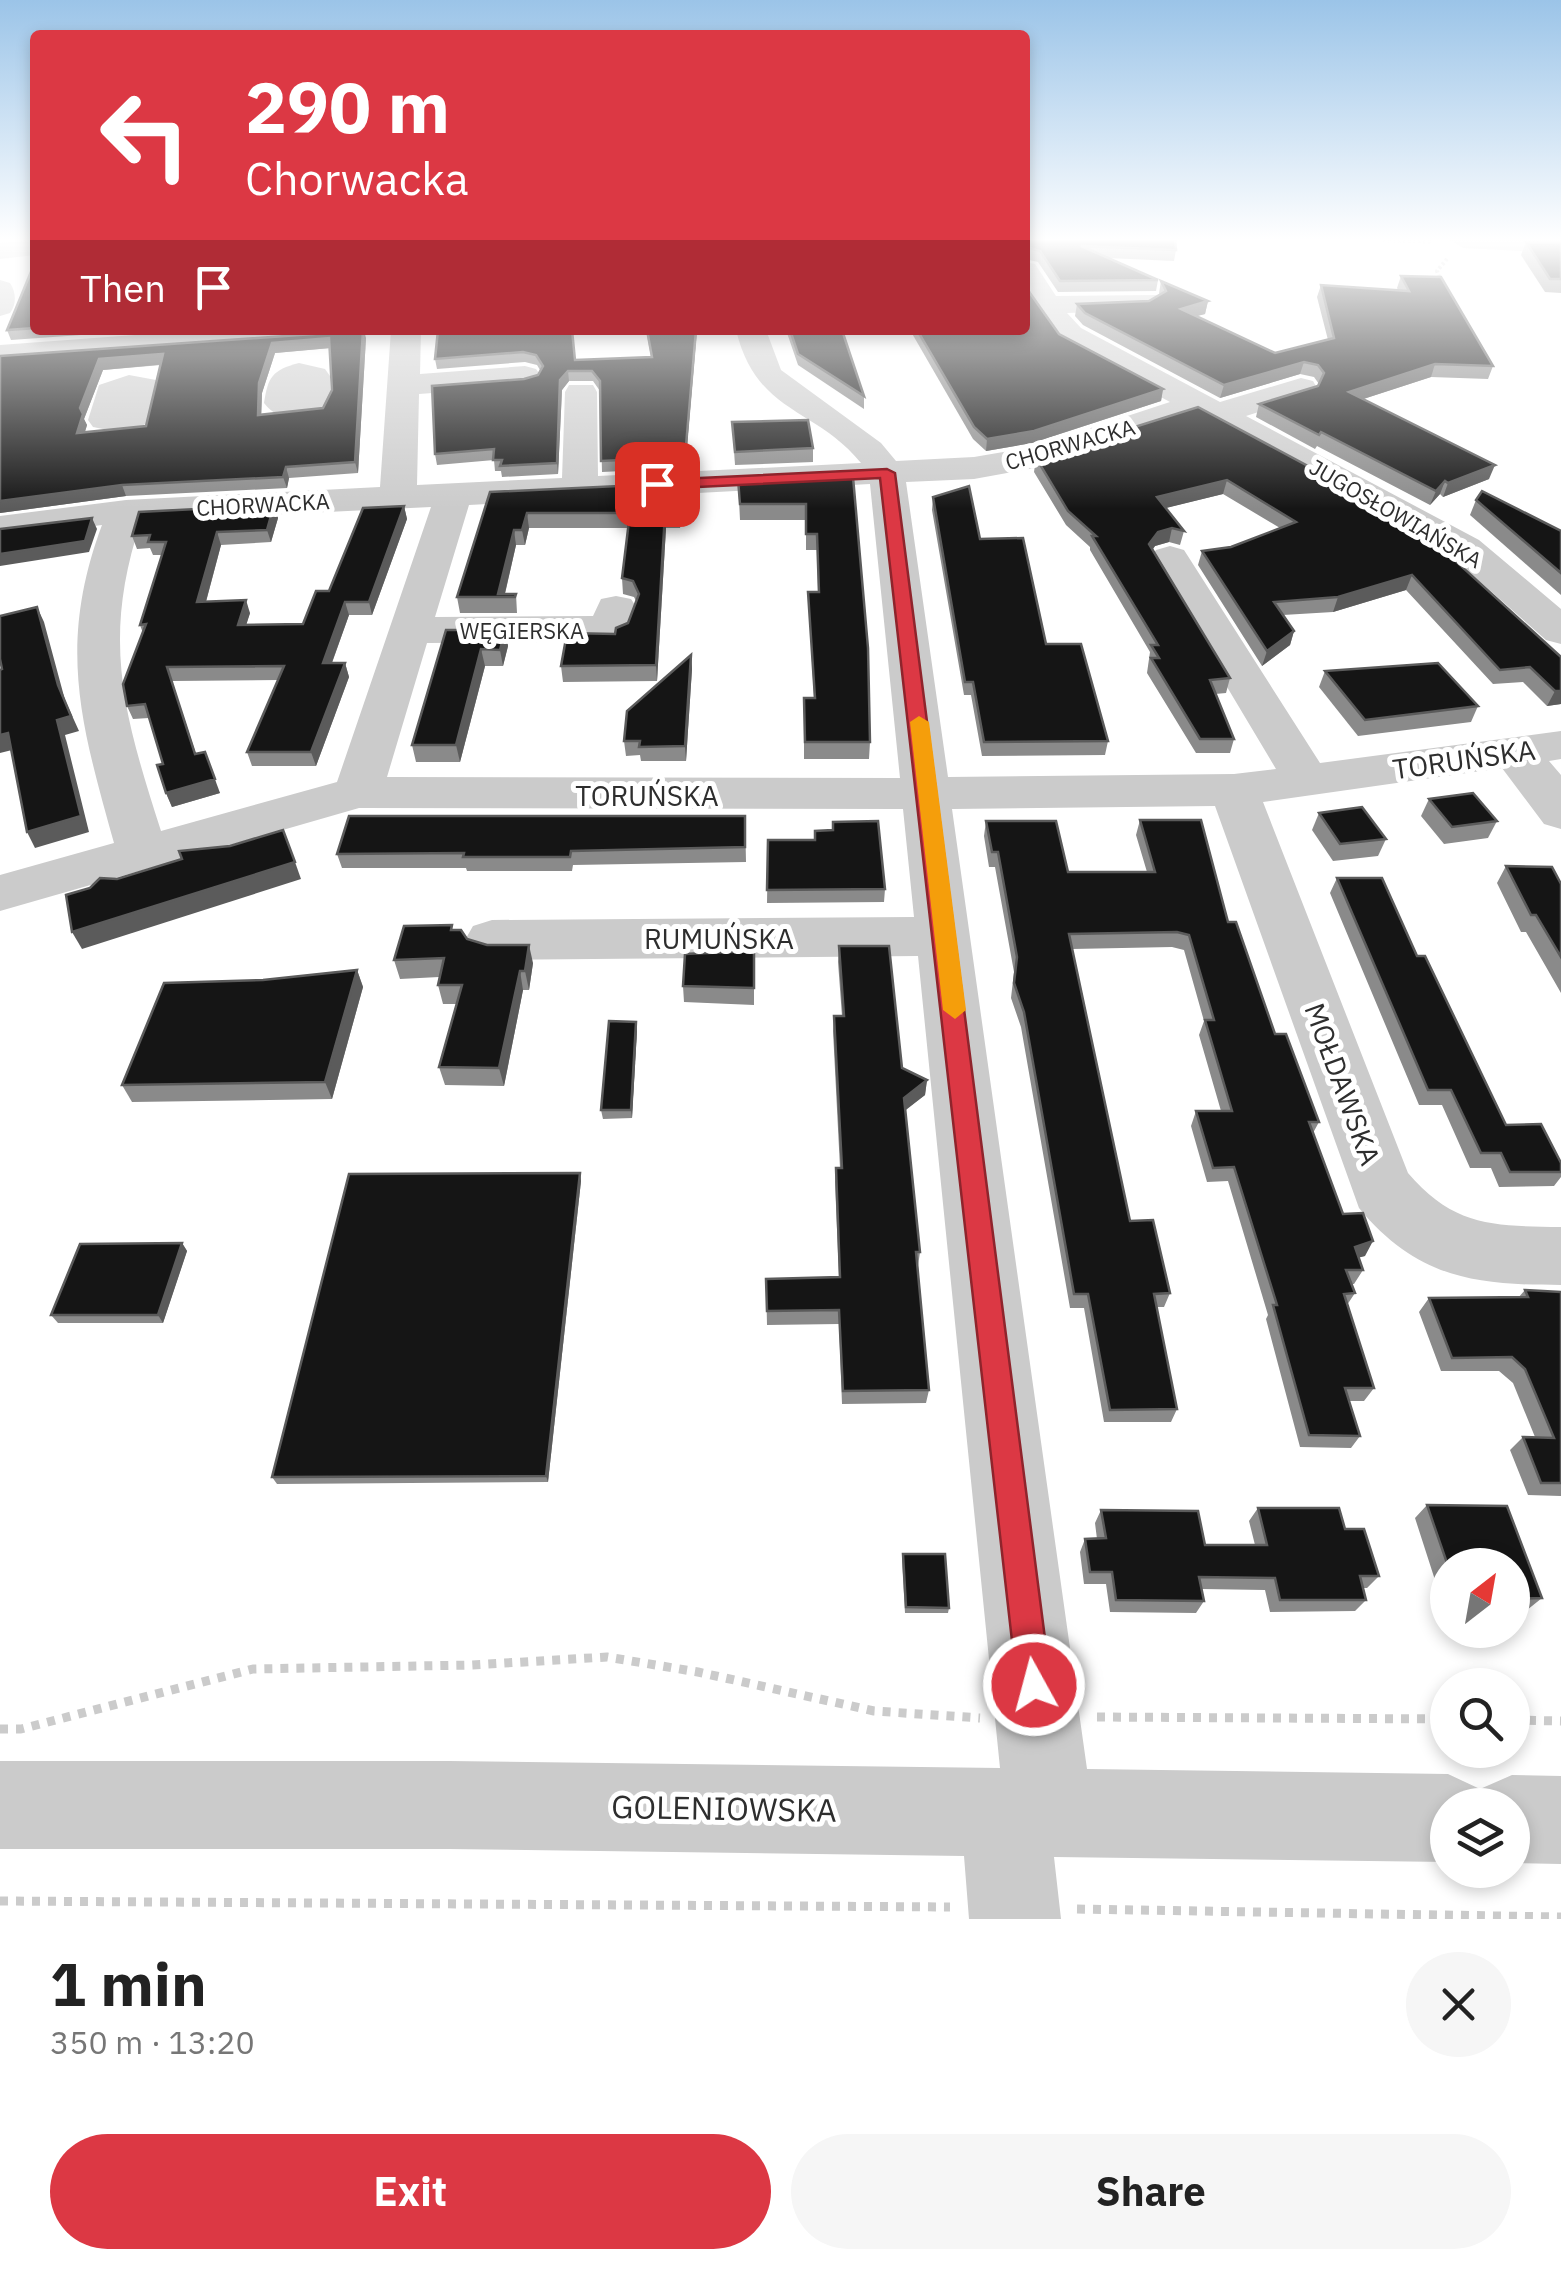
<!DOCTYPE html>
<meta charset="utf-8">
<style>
:root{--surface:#fff;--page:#f6f6f6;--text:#222;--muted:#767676;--accent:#dc3844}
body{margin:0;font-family:"IBM Plex Sans",sans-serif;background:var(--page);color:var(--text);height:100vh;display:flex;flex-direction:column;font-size:38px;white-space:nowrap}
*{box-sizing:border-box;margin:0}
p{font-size:32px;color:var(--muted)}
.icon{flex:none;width:55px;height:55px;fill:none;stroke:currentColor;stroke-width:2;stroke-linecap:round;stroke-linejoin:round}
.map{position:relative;height:1919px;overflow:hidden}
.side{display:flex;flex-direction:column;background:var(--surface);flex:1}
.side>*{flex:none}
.hud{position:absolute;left:30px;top:30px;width:1000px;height:305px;border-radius:10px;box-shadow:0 5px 15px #0003;background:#dc3844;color:#fff;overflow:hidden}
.needle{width:65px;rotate:31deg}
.tools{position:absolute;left:1430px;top:1548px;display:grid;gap:20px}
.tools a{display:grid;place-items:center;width:100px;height:100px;border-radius:50%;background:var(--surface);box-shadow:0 5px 15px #0003;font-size:50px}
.pin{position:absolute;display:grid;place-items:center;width:85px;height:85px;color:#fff;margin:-42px;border-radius:20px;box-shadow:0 5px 15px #0006}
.me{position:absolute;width:110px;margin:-55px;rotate:353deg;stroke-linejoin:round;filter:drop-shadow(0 0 8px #0008)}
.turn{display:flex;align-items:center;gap:35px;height:210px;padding:0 50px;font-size:45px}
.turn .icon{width:130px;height:130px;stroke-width:2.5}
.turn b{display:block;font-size:70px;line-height:85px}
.then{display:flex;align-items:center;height:95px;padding:0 50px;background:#0003;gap:20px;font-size:38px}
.round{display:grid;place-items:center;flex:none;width:105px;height:105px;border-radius:52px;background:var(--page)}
.head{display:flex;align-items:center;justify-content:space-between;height:170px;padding:0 50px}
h1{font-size:60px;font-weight:700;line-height:75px}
.cta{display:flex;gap:20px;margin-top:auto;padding:20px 50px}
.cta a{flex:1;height:115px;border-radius:60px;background:var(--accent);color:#fff;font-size:40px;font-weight:700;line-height:115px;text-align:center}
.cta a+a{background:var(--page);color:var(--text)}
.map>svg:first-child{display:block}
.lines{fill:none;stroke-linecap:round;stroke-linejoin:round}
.path-far1{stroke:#cbcbcb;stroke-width:4;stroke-dasharray:2.5 2.5;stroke-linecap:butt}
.path{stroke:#cbcbcb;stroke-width:9;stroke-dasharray:8 8;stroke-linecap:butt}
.minor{fill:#cbcbcb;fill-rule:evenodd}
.wall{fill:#8a8a8a;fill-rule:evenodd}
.shaded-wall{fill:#5b5b5b}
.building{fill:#151515;stroke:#5b5b5b;stroke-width:2.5;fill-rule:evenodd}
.route{fill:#dc3844;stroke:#8f242c;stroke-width:2.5}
.slow{fill:#f59e0b}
.labels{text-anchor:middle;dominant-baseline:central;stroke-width:10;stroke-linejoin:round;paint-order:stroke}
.far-street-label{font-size:22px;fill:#2e2e2e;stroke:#fff}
.street-label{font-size:28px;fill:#2e2e2e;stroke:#fff}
.near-street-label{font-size:32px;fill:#2e2e2e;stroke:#fff}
</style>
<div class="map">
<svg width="1561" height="1919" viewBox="0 0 1561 1919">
<rect width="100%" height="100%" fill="#fff"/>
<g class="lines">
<g class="path-far1">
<polyline points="1383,240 1432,242"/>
<polyline points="1441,282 1437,271 1447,259"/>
</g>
<g class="path">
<polyline points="1097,1717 1448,1719"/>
<polyline points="1512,1720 1561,1721"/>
<polyline points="0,1729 21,1729 253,1669 472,1665 607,1657 698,1672 874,1711 980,1718"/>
<polyline points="0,1901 950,1907"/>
<polyline points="1077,1909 1561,1917"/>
</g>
<g class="minor">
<polygon points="35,240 35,255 0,259 0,243"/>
<polygon points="1450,240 1561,240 1561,253 1463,248"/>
<path d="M1025 262 1035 264 1056 296 1156 295 1161 301 1156 307 1146 310 1067 313 1081 328 1220 402 1301 378 1313 381 1317 388 1313 395 1246 416 1479 540 1561 609V644L1546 640 1451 556 1195 416 1040 467 974 479 906 482 948 777 1234 774 1276 769 1150 558 1156 550 1170 546 1184 550 1320 763 1561 731V759L1549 761 1561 775V829L1544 824 1502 768 1263 802 1408 1173C1454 1227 1494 1226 1561 1227V1285C1474 1285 1417 1278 1359 1208L1215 806 952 809 1087 1769 1448 1774 1480 1789 1512 1775 1561 1776V1864L1512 1863V1805H1448V1862L1054 1857 1061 1919H969L964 1856 449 1849H0V1761H449L1000 1768 918 956 492 960 473 954 465 940 473 926 492 920 914 917 903 809 359 808 0 911V875L114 843C81 724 57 646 102 525L0 538V516L126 500 380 487 391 330H421L420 374 525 366 536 369 541 376 536 383 525 386 419 394 417 485 562 478 565 392 569 385H593L597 392 598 476 861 463C814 406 757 415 736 330H766L781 370 881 443 896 461 974 457 1033 447 1170 402 1059 342 1025 293ZM870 484 900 778 387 777 427 643 611 642 626 638 637 608 631 599 616 596 601 599 593 616 435 617 469 505ZM431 507 337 782 161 831C124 715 101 641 141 521Z"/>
<path d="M0 280 10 283C16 292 17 304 10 313L0 316Z"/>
<polygon points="202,330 344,330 340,336 329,339 0,363 0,345"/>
<path d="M299 363 325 369 330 376 331 401 320 414C299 419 278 422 264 403 268 377 272 370 299 363Z"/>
<polygon points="129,375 156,380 160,387 151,422 123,433 93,427 88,420 99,385"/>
</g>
</g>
<g class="wall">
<polygon points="1025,240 1176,250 1174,261 1108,258 1158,280 1156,291 1058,292 1038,262 1025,259"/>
<polygon points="1526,242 1561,243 1561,293 1545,292 1521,255"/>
<polygon points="35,262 35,330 151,330 11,340 7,330"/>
<polygon points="1401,276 1493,366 1488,379 1431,377 1363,399 1489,479 1443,497 1440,494 1430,505 1317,446 1315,449 1256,417 1259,404 1318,386 1319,384 1314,377 1300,374 1220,398 1083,325 1075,316 1077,304 1149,301 1160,295 1159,293 1161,281 1208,301 1205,314 1196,316 1275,353 1328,340 1317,297 1321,285 1398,290 1397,288"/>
<polygon points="438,330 575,360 651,357 646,330 697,330 685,468 602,472 600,391 593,381 569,381 562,390 558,474 502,477 501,471 495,471 494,460 437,465 435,454 524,379 538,375 540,370 537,365 525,362 437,369 435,359"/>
<polygon points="786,330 842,330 864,396 864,409 798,365"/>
<polygon points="910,330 1025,330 1059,334 1163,389 1161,401 1032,443 986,451 973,439"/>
<path d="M366 338 358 473 289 478 287 488 126 496 0 513V356ZM329 348 332 390 323 408 261 414 262 393 275 353ZM161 365 146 426 85 432 87 425 84 419 103 370Z"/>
<polygon points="1198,407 1561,657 1561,704 1547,706 1523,682 1493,684 1406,590 1333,612 1283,615 1294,631 1290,645 1262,666 1198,565 1202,551 1231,547 1280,528 1223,494 1165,508 1184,531 1180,545 1169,542 1155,546 1153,549 1230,678 1226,693 1215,694 1234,739 1230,753 1196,753 1147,673 1150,652 1090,550 1090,547 1066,525 1034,472 1036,458"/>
<polygon points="732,422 813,448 813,462 735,465"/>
<polygon points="843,474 870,742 869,759 804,759 804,698 814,698 808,592 818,592 817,550 806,550 806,520 740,520 738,479"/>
<polygon points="490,492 683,498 680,528 666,528 657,681 563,682 561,666 615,634 628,623 636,601 634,597 623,594 622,578 628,528 529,528 525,545 516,545 505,594 516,594 517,613 460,613 457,597"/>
<polygon points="933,497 980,539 1108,741 1105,755 982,756 971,695 964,695 932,510"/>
<polygon points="1476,500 1561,531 1561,595 1470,515"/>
<polygon points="274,505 278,518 271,542 221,545 206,602 250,613 246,625 303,624 404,506 407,519 372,615 349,615 332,663 345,663 349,677 316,766 252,766 247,752 278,680 172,681 196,754 220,793 172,807 166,793 163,764 149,718 133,719 127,706 143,633 140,625 162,555 153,555 150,548 137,549 132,536"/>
<polygon points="446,630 505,630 508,646 503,666 485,666 460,762 416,762 412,745"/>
<polygon points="691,655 692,669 686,761 641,761 640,755 626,756 624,741"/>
<polygon points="1325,671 1478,706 1471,722 1358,736 1319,687"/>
<polygon points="1429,799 1497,821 1488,838 1444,844 1421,816"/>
<polygon points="1319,813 1386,839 1378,856 1333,861 1312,830"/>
<polygon points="745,816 746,862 573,865 572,871 467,871 466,868 342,868 337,854"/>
<polygon points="1140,820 1228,922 1275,1034 1319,1122 1313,1133 1343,1214 1365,1256 1359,1257 1363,1270 1354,1284 1351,1284 1355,1293 1347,1305 1374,1388 1364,1401 1349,1401 1360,1436 1351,1448 1300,1447 1266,1319 1268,1315 1228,1181 1207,1182 1191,1126 1196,1111 1221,1111 1199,1035 1204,1021 1184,950 1172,947 1072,949 1130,1221 1170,1293 1164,1307 1157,1307 1177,1409 1171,1422 1104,1422 1084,1308 1070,1308 1021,1027 1011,998 1014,972 995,867 989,867 984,836 986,821 1068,872 1147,872 1136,835"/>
<polygon points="833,822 885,889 884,902 767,903 768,840 814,840 832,830"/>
<polygon points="1506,866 1561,884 1561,993 1526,932 1521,932 1497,883"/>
<polygon points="1337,878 1417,956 1506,1125 1561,1163 1561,1177 1554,1186 1499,1187 1491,1168 1470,1168 1442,1105 1419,1105 1330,893"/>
<polygon points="453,930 467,939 533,963 529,990 523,990 504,1086 445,1085 439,1067 457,1004 443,1004 438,985 439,977 400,979 394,960"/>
<polygon points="839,946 902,1068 927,1080 925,1095 905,1110 920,1252 918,1266 929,1390 926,1403 842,1404 839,1324 767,1325 766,1279 839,1277 835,1182 836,1168 840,1168 833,1031 834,1016 842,1016 838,962"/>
<polygon points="754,951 754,1005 684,1002 683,986"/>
<polygon points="357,970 363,987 332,1099 132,1102 122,1085 263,980"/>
<polygon points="636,1022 637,1031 632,1118 603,1119 601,1110"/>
<polygon points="580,1173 581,1181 548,1482 277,1484 272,1477"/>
<polygon points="182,1243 187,1251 163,1323 58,1323 51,1315"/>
<polygon points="1525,1290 1561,1292 1561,1496 1528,1495 1510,1450 1523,1437 1535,1437 1513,1383 1499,1371 1441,1371 1419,1312 1429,1298 1518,1298"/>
<polygon points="1427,1505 1507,1506 1542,1598 1527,1610 1512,1610 1512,1565 1448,1565 1448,1611 1445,1611 1415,1518"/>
<polygon points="1258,1508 1345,1529 1379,1576 1367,1588 1363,1588 1366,1600 1355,1611 1270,1612 1265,1590 1202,1589 1204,1601 1196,1613 1110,1612 1106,1584 1084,1584 1080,1552 1085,1539 1097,1539 1095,1523 1101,1510 1205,1545 1255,1545 1249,1521"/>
<polygon points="903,1554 949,1608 948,1613 905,1613 902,1560"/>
</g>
<g class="shaded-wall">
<polygon points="1208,301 1205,314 1179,321 1181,309"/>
<polygon points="364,330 366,338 358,473 355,462"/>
<polygon points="696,330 697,330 685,468 685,457"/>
<polygon points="329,338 331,348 275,353 262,393 261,425 258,415 259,383 272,343"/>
<polygon points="163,354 167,364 103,370 84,419 87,425 81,444 77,433 80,408 99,359"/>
<polygon points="1304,362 1300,374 1220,398 1224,385"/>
<polygon points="1435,364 1431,377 1345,405 1349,392"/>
<polygon points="568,371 569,381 562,390 558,474 557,463 560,380"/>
<polygon points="1163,389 1161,401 1032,443 986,451 987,439"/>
<polygon points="1495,465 1489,479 1443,497 1448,483"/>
<polygon points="286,467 289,478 287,488 283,477"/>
<polygon points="1227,480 1223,494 1154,511 1157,497"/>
<polygon points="1445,481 1440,494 1430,505 1436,491"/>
<polygon points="682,483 683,498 680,528 679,513"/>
<polygon points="122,485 126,496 0,513 0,501"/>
<polygon points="274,505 278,518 271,542 267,530"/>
<polygon points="404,506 407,519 372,615 369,602"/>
<polygon points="527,513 529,528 525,545 522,530"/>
<polygon points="665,513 666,528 657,681 656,665"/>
<polygon points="92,518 97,529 89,552 0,566 0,554"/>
<polygon points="1172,528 1169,542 1155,546 1146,558 1149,544 1158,532"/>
<polygon points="514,530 516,545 504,597 498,594"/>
<polygon points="217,532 221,545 202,616 197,602"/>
<polygon points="1412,575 1406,590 1333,612 1338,597"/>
<polygon points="246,600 250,613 242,638 238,625"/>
<polygon points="345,602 349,615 327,676 323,663"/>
<polygon points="37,607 44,622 65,700 79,731 65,735 89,832 35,848 27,832 57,720"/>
<polygon points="505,630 508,646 503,666 500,650"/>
<polygon points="1294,631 1290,645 1262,666 1267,651"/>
<polygon points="481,649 485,666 460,762 456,745"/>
<polygon points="691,655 692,669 686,761 685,746"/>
<polygon points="345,663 349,677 316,766 311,752"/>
<polygon points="1555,691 1561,691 1561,704 1547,706"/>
<polygon points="8,733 16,749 0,753 0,735"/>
<polygon points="205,752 220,793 172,807 166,793"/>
<polygon points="295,862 301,879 82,949 72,932"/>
<polygon points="529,945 533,963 529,990 525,971"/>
<polygon points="357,970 363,987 332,1099 325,1082"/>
<polygon points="520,971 523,990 504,1086 499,1068"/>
<polygon points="636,1022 637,1031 632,1118 631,1110"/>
<polygon points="927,1080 925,1095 902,1113 904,1098"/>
<polygon points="580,1173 581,1181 548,1482 546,1476"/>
<polygon points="1373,1241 1365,1256 1346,1261 1355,1247"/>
<polygon points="182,1243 187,1251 163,1323 158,1315"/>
</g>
<g class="building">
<polygon points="1025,240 1175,240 1176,250 1081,246 1158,280 1060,281 1040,251 1027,247 1025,249"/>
<polygon points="1526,242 1561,243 1561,279 1550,279"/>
<polygon points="35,262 35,328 7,330"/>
<polygon points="1401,276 1441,277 1493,366 1435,364 1349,392 1495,465 1448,483 1445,481 1436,491 1321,432 1319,435 1259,404 1318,386 1324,373 1318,365 1304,362 1224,385 1085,313 1077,304 1149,301 1166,291 1161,281 1208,301 1181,309 1275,353 1334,338 1321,285 1409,291"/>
<polygon points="1025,286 1059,334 1163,389 1034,431 987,439 974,427 917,330 1025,330"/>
<path d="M337 330H363L355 462 286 467 283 477 122 485 0 501V356L327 333ZM329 338 332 390 323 408 258 415 259 383 272 343ZM163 354 146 426 77 433 83 414 80 408 99 359Z"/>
<polygon points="438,330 572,330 575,360 652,357 647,330 696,330 685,457 601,461 600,381 592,371 568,371 560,380 557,463 500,466 502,460 493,460 494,449 435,454 432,386 524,379 538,375 543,366 536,355 523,352 435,359"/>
<polygon points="790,330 842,330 864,396 798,354"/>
<polygon points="1198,407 1414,523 1561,657 1561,691 1555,691 1530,667 1500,670 1412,575 1338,597 1274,602 1294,631 1267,651 1202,551 1231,547 1296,522 1227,480 1157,497 1184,531 1172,528 1158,532 1149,544 1230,678 1210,680 1234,739 1200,739 1151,658 1159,658 1151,645 1158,645 1092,536 1096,536 1068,511 1036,458"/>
<polygon points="808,420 813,448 735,452 732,422"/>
<polygon points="843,474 853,477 868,648 870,742 805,742 804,698 815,698 808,592 819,592 817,534 806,534 806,504 740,504 738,479"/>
<polygon points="682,483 679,513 665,513 656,665 561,666 567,633 615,634 616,628 628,623 639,594 633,581 622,578 630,513 527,513 522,530 514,530 498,594 516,594 515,597 457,597 490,492"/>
<polygon points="969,486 980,539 1023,538 1046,644 1081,644 1108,741 984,742 973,682 965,682 933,497"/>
<polygon points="1482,491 1561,531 1561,573 1476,500"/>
<polygon points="274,505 267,530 217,532 197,602 246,600 238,625 303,624 316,591 329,591 363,508 404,506 369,602 345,602 323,663 345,663 311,752 247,752 284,666 167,667 195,754 205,752 215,779 166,793 157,765 163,764 145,704 127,706 123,684 146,624 140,625 166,542 148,542 150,535 132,536 139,512"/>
<polygon points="92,518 85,541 0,554 0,529"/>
<polygon points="37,607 58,685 71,716 57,720 81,816 27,832 8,733 0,735 0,670 2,669 0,659 0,616"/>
<polygon points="446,630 505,630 500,650 481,649 456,745 412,745"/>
<polygon points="691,655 685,746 639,747 640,741 624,741 627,711"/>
<polygon points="1438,663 1478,706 1365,720 1325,671"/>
<polygon points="1473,793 1497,821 1452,827 1429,799"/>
<polygon points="1362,807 1386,839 1340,844 1319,813"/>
<polygon points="349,816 745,816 745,847 571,851 570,857 463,857 464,853 337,854"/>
<polygon points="1140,820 1201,820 1228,922 1236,922 1275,1034 1286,1034 1319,1122 1309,1122 1343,1214 1363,1213 1373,1241 1355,1247 1363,1270 1346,1270 1355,1293 1344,1294 1374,1388 1345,1388 1360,1436 1309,1435 1273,1305 1277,1305 1234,1167 1213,1168 1196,1111 1232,1111 1205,1020 1214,1020 1189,935 1177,932 1069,934 1130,1221 1153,1220 1170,1293 1154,1294 1177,1409 1110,1410 1088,1294 1074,1294 1024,1012 1014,983 1017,957 998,852 992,852 986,821 1056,821 1068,872 1155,872"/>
<polygon points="878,821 885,889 767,890 768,840 815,840 815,831 833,830 833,822"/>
<polygon points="283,830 295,862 72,932 66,895 90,888 100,878 117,879 182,859 179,851 230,846"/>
<polygon points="1506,866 1552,867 1561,884 1561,957 1536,915 1531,915"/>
<polygon points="1337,878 1382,878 1417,956 1425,956 1506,1125 1541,1124 1561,1163 1561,1172 1510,1172 1501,1153 1481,1153 1451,1090 1428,1090"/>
<polygon points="452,925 451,930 461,930 467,939 487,945 529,945 525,971 520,971 499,1068 439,1067 462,985 438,985 444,958 394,960 404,926"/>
<polygon points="839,946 889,946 902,1068 927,1080 904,1098 920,1252 916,1252 929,1390 843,1391 839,1310 767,1311 766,1279 840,1277 836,1168 842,1168 834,1016 844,1016"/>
<polygon points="754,951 754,988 683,986 685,954"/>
<polygon points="357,970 325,1082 122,1085 164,983 263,980"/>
<polygon points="609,1021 636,1022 631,1110 601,1110"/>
<polygon points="580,1173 546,1476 272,1477 349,1174"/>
<polygon points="182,1243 158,1315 51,1315 80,1244"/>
<polygon points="1525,1290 1561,1292 1561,1483 1541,1483 1523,1437 1554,1438 1525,1369 1512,1357 1452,1358 1429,1298 1528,1297"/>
<polygon points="1427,1505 1507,1506 1542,1598 1512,1599 1512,1565 1448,1566"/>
<polygon points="1258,1508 1339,1508 1345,1529 1364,1529 1379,1576 1360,1576 1366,1600 1280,1600 1275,1578 1199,1577 1204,1601 1116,1600 1112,1572 1090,1572 1085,1539 1106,1538 1101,1510 1198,1511 1205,1545 1267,1545"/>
<polygon points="903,1554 945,1554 949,1608 906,1607"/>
</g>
<linearGradient id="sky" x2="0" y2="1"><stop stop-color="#9bc4e8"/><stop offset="0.47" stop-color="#fff"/><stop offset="1" stop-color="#fff" stop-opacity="0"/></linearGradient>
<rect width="1561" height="509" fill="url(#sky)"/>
<polygon class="route" points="887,469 895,473 1051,1685 1046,1697 1034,1702 1022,1697 1017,1685 880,478 657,489 649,484 657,480"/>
<polygon class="slow" points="919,716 929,722 966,1010 955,1019 943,1010 910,722"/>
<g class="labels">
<g class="far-street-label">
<text transform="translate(1070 444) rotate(-16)">CHORWACKA</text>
<text transform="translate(263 504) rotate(-3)">CHORWACKA</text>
<text transform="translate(1396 513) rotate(30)">JUGOSŁOWIAŃSKA</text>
<text x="522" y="630">WĘGIERSKA</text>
</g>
<g class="street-label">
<text transform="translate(1464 759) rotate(-8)">TORUŃSKA</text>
<text x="647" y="795">TORUŃSKA</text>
<text x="719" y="938">RUMUŃSKA</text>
<text transform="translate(1343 1084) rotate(70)">MOŁDAWSKA</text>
</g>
<g class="near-street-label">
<text transform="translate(724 1808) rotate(1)">GOLENIOWSKA</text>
</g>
</g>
</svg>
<div class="tools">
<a><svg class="needle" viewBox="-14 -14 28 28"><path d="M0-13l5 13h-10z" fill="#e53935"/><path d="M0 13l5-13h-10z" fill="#767676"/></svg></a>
<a><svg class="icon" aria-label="search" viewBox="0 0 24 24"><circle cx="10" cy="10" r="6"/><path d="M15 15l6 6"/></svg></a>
<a><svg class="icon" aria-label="layers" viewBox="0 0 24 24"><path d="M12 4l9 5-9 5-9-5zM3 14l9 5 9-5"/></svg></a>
</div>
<div class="pin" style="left:657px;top:484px;background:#d93025"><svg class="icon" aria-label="arrive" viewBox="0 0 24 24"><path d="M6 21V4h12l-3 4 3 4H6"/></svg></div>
<svg class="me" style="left:1034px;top:1685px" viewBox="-20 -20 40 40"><circle r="17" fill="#dc3844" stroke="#fff" stroke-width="3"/><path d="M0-11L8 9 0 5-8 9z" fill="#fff"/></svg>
<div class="hud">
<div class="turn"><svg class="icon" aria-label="left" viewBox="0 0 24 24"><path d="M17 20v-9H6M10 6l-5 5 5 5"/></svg><div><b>290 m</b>Chorwacka</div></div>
<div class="then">Then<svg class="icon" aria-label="arrive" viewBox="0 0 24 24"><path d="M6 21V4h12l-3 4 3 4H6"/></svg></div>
</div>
</div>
<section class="side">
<div class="head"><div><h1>1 min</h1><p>350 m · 13:20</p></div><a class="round"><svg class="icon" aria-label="close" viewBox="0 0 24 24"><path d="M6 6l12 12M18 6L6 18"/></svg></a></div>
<div class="cta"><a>Exit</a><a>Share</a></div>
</section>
